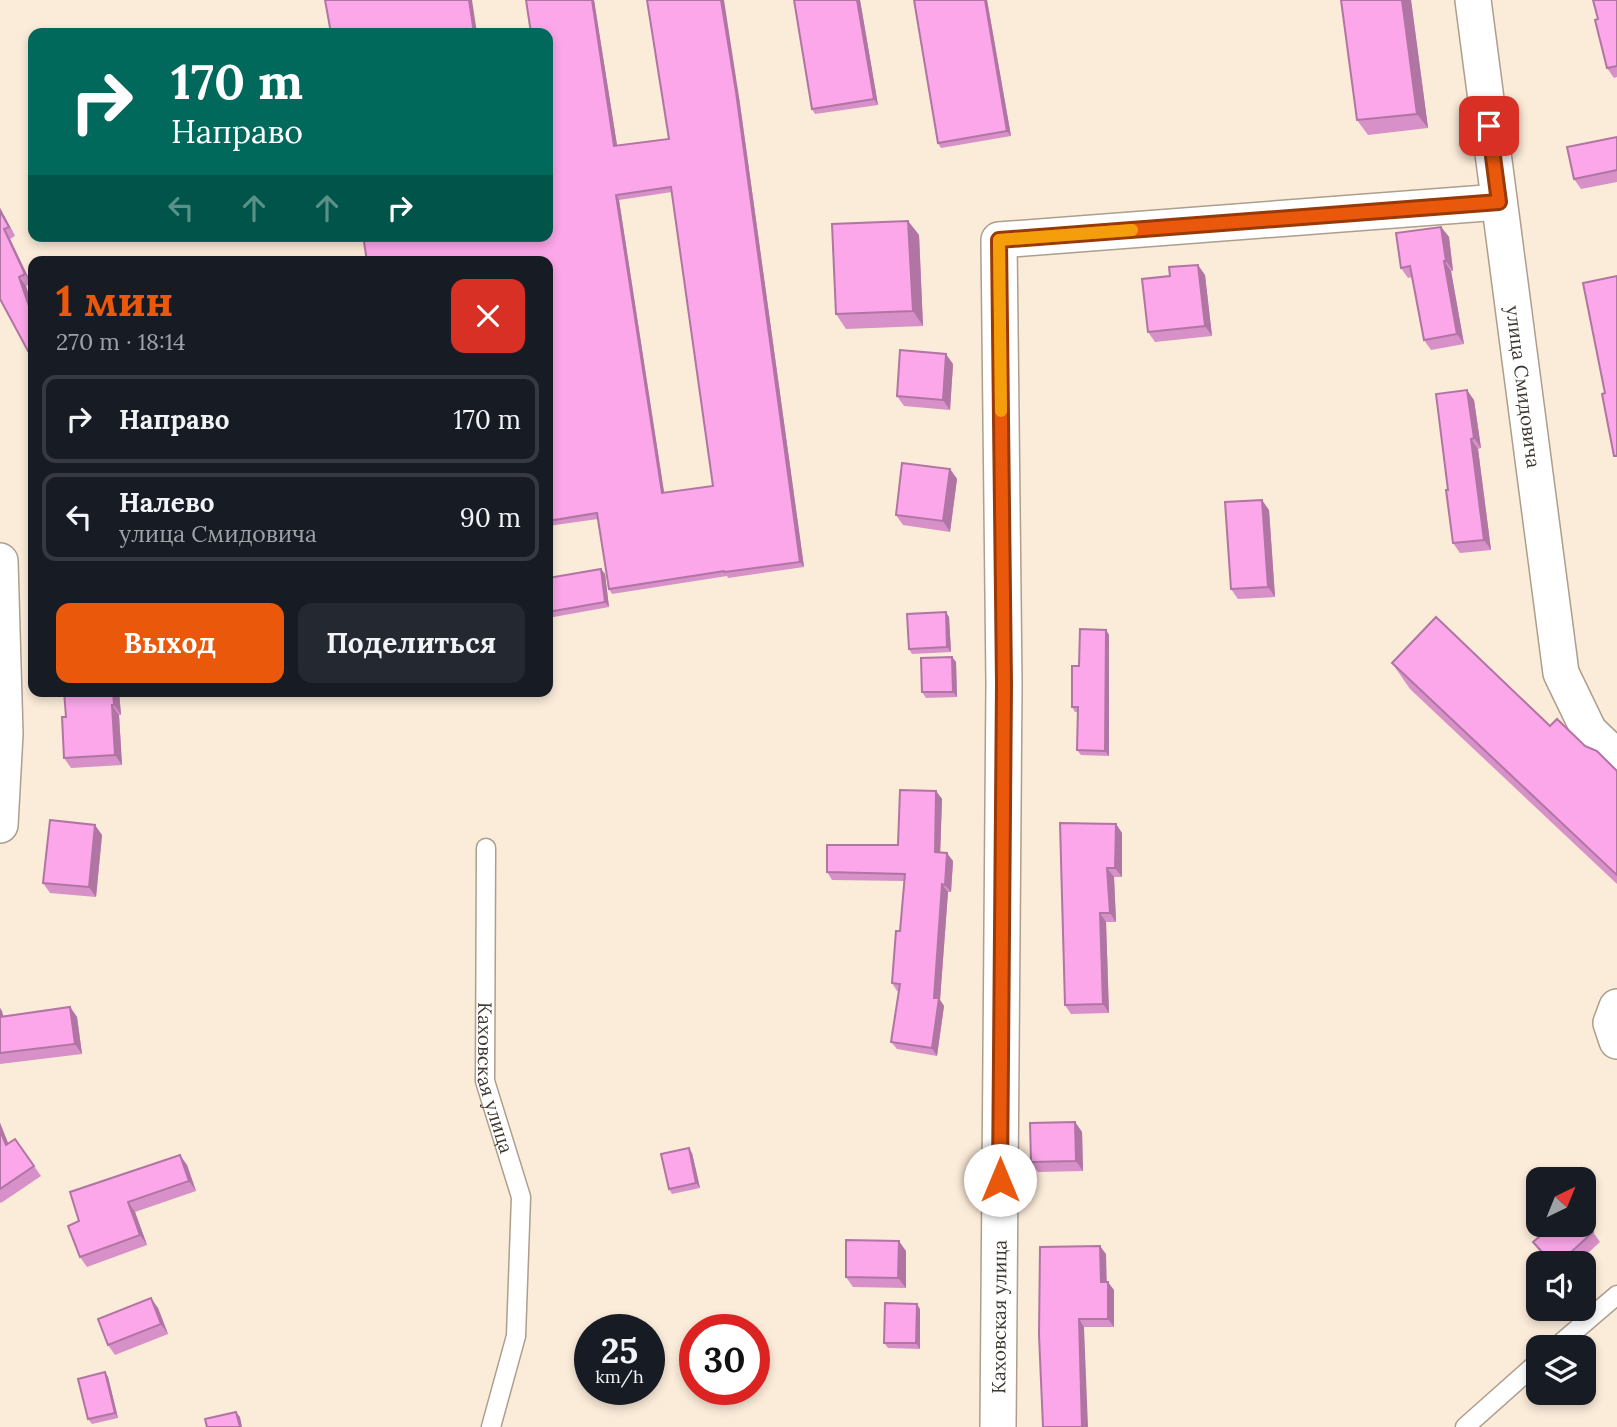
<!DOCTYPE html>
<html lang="ru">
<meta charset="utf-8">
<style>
:root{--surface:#171b24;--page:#242831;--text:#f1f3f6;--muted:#9ea1a6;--line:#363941;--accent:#ea580c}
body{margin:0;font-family:Lora,serif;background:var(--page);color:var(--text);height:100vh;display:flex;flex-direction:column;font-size:26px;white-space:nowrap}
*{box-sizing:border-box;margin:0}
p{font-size:23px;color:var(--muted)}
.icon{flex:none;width:38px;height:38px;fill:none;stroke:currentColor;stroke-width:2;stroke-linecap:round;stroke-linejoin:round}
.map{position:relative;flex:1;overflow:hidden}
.side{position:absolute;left:28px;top:256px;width:525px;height:441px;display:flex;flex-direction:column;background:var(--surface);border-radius:14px;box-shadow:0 4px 10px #0003}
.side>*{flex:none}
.hud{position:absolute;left:28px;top:28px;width:525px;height:214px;border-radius:14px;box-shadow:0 4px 10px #0003;background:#00695c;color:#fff;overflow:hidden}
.needle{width:46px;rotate:43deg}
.fabs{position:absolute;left:1526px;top:1167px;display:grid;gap:14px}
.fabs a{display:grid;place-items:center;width:70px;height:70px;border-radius:14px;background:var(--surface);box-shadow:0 4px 10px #0003;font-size:35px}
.speed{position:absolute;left:574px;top:1314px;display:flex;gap:14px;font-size:35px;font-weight:700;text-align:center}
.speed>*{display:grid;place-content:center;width:91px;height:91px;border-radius:50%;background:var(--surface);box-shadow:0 4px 10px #0003;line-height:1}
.speed small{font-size:18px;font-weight:400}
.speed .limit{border:10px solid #d22;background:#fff;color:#111}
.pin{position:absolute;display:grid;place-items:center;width:60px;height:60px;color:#fff;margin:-30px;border-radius:14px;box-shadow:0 4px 10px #0006}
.me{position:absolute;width:77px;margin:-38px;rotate:0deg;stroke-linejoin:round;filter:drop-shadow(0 0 5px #0008)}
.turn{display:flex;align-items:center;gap:24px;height:147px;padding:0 28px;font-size:32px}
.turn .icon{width:91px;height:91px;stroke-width:2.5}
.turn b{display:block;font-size:49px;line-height:60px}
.lanes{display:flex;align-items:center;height:66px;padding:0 28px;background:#0003;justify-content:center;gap:35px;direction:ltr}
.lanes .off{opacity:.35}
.round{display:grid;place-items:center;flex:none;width:74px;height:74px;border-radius:14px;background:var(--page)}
.summary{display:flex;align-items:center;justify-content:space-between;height:119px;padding:0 28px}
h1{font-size:42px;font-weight:800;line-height:52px;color:var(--accent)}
.button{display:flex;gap:14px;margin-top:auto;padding:14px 28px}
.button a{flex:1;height:80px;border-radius:14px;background:var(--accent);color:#fff;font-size:28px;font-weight:800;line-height:80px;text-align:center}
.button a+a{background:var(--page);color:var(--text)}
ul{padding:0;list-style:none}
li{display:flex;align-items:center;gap:21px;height:88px;margin:0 14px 10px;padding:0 14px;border:4px solid var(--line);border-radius:14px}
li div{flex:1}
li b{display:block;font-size:26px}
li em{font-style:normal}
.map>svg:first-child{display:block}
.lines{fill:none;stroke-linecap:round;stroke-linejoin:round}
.service-casing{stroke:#ad9e8d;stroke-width:21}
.minor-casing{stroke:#ad9e8d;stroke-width:38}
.service{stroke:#fff;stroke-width:18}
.minor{stroke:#fff;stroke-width:35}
.wall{fill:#d890c8;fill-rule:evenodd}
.shaded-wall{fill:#b075a3}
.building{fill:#fba7e9;stroke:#b075a3;stroke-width:2;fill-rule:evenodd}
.route-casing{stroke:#983908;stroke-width:18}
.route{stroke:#ea580c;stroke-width:12}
.slow{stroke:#f59e0b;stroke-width:12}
.labels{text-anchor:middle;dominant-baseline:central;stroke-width:5;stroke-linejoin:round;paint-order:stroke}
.street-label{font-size:19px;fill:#3d3730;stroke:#fff}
</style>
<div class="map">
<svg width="1617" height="1427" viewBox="0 0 1617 1427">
<rect width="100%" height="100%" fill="#fbebd9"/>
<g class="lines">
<defs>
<g id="service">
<path id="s1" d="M486 848 485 1081 521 1197 516 1336 491 1427"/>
<polyline points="1555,1348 1617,1295"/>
<polyline points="1465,1427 1538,1362"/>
</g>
<g id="minor">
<path id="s2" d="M1473 0 1561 673 1589 731 1617 758"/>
<polyline points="0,561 5,734 0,825"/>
<polyline points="1617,1007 1611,1023 1617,1041"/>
<path id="s3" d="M998 1427 1004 684 999 240 1499 202"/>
</g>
</defs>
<use href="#service" class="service-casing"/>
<use href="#minor" class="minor-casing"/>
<use href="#service" class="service"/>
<use href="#minor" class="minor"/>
</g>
<g class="wall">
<path d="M526 0H594L617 146 669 139 739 97 804 567 728 578 727 576 612 594 609 589 598 519 548 526V261L551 166ZM672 192 713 486 664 493 619 200Z"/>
<polygon points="860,0 878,105 815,114 812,109"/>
<polygon points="987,0 1011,136 941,148 938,143"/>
<polygon points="1341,0 1411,0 1428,128 1368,135 1357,120"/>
<polygon points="1617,0 1617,77 1614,78 1607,68 1598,19"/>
<polygon points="1617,137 1617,182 1581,189 1574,179"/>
<polygon points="0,208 15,236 10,239 31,283 26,286 33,308 33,358 0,299"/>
<polygon points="908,221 919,235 923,326 846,329 836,314"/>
<polygon points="1441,227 1449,237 1453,271 1451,271 1464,344 1431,350 1424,340 1412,277 1408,278 1401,268"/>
<polygon points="1205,275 1212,336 1155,342 1148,332"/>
<polygon points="953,364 950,410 904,406 897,396"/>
<polygon points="1474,400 1481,448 1478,449 1491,550 1460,553 1453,543 1448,490"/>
<polygon points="950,469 957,479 950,532 903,525 896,515"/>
<polygon points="1269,510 1275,597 1238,599 1231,589"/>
<polygon points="601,569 605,574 609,607 548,618 548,578"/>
<polygon points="949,617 951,652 912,654 909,649"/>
<polygon points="1106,630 1109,635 1109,756 1081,755 1077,750 1078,712 1075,712 1072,707 1079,666"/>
<polygon points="952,657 956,662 957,697 926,698 922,692"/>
<polygon points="1392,663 1550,726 1585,746 1617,771 1617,884 1410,689"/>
<polygon points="64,691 119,691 121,715 119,715 122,765 71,768 64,758 66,717"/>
<polygon points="936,791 942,799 940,853 953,861 951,892 948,892 940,1000 944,1006 937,1056 897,1049 891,1042 899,991 897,991 892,983 900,931 904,881 832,880 827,872 898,845"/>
<polygon points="1116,824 1122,833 1122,877 1114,877 1116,922 1106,922 1109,1013 1071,1014 1065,1005"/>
<polygon points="102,835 96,897 50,893 43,883"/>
<polygon points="70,1007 77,1017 82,1054 0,1064 0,1008 3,1016"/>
<polygon points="1075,1122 1082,1132 1083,1171 1038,1172 1031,1162"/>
<polygon points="0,1123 8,1144 15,1139 41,1176 1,1203 0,1202"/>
<polygon points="692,1153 700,1188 672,1194 669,1189"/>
<polygon points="187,1165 196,1191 135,1212 147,1245 87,1267 80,1257 79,1221"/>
<polygon points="1593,1232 1600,1242 1576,1264 1551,1264 1540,1252 1533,1242"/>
<polygon points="906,1251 906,1288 853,1287 846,1277"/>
<polygon points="1106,1254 1106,1282 1114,1290 1114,1327 1084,1327 1039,1335"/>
<polygon points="158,1308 168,1334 115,1355 108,1345"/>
<polygon points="920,1309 920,1349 888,1348 884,1343"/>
<polygon points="105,1372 108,1377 118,1418 92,1424 88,1419"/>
</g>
<g class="shaded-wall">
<polygon points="469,0 472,0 477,33 474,33"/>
<polygon points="592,0 594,0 618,151 614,146"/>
<polygon points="721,0 724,0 739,97 804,567 800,562"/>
<polygon points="857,0 860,0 878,105 874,99"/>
<polygon points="985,0 987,0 1011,136 1007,131"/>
<polygon points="1402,0 1411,0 1428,128 1417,114"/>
<polygon points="616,195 619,200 665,498 662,493"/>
<polygon points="0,208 15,236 0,211"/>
<polygon points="908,221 919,235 923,326 913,311"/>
<polygon points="1441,227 1449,237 1453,271 1446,261"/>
<polygon points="4,229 10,239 31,283 25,274"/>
<polygon points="1444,261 1451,271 1464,344 1457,334"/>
<polygon points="1198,265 1205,275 1212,336 1205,326"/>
<polygon points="19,277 26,286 33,308 33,318"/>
<polygon points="946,354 953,364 950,410 943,400"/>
<polygon points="1467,390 1474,400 1481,448 1474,438"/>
<polygon points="1471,439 1478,449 1491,550 1484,540"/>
<polygon points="950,469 957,479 950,532 943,521"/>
<polygon points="1262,500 1269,510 1275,597 1268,587"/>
<polygon points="601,569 605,574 609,607 605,602"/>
<polygon points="946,612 949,617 951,652 947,647"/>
<polygon points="1106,630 1109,635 1109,756 1105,751"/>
<polygon points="952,657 956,662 957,697 953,692"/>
<polygon points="113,691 119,691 121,715 114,705"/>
<polygon points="112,705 119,715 122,765 115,755"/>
<polygon points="936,791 942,799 940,860 935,852"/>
<polygon points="1116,824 1122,833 1122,877 1115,868"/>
<polygon points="95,825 102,835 96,897 89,887"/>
<polygon points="947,853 953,861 951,892 945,885"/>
<polygon points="1107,868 1114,877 1116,922 1110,913"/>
<polygon points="942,884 948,892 940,1000 944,1006 937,1056 932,1048 934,998"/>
<polygon points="1100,913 1106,922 1109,1013 1103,1004"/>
<polygon points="70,1007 77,1017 82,1054 75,1044"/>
<polygon points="0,1008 2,1011 6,1027 0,1018"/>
<polygon points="1075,1122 1082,1132 1083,1171 1076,1161"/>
<polygon points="0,1123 13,1155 6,1145 0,1130"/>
<polygon points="689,1148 692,1153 700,1188 696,1183"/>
<polygon points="180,1155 187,1165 196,1191 189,1181"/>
<polygon points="128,1202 135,1212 147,1245 140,1235"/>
<polygon points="899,1241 906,1251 906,1288 898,1278"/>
<polygon points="1100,1246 1106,1254 1107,1290 1101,1282"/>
<polygon points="1108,1282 1114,1290 1114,1327 1108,1319"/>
<polygon points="151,1298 158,1308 168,1334 161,1324"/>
<polygon points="917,1304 920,1309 920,1349 916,1343"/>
<polygon points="1079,1319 1084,1327 1088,1427 1082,1427"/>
<polygon points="105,1372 108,1377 118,1418 115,1413"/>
<polygon points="236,1412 240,1417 242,1427 240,1427"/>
</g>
<g class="building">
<polygon points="325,0 469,0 474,33 331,33"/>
<path d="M526 0H592L614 146 669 139 647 0H721L736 92 800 562 725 572 724 571 609 589 597 513 548 521V261H367L363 236H548V166H551L548 142V33H531ZM671 187 713 486 662 493 616 195Z"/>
<polygon points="794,0 857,0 874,99 812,109"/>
<polygon points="914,0 985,0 1007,131 938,143"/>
<polygon points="1341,0 1402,0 1417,114 1357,120"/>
<polygon points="1593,0 1617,0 1617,66 1607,68 1595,20 1598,19"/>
<polygon points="1617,137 1617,170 1574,179 1567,147"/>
<polygon points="0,211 9,227 4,229 25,274 19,277 33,318 33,349 28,351 0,299"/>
<polygon points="908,221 913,311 836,314 832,224"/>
<polygon points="1441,227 1446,261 1444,261 1457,334 1424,340 1410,266 1401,268 1396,233"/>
<polygon points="1198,265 1205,326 1148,332 1142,279 1170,276 1169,267"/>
<polygon points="1617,276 1617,456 1614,456 1602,394 1605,393 1583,283"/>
<polygon points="900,350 946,354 943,400 897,396"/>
<polygon points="1467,390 1474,438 1471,439 1484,540 1453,543 1446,490 1448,490 1436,394"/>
<polygon points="902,463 950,469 943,521 896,515"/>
<polygon points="1262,500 1268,587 1231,589 1225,502"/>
<polygon points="601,569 605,602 548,612 548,578"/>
<polygon points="946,612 947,647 909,649 907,614"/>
<polygon points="1436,617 1550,726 1557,719 1585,746 1597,751 1617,771 1617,875 1392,663"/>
<polygon points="1080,629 1106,630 1105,751 1077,750 1078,707 1072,707 1072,666 1079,666"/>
<polygon points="952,657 953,692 922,692 921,658"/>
<polygon points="64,691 113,691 114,705 112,705 115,755 64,758 62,717 66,717"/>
<polygon points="900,790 936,791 935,852 947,853 945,885 942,884 934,998 939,998 932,1048 891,1042 900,984 892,983 896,931 900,931 905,874 827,872 827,845 898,845"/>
<polygon points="50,820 95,825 89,887 43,883"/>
<polygon points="1060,823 1116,824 1115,868 1107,868 1110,913 1100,913 1103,1004 1065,1005"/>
<polygon points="70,1007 75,1044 0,1053 0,1017"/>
<polygon points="1075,1122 1076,1161 1031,1162 1030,1123"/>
<polygon points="0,1130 6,1145 15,1139 34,1166 0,1189"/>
<polygon points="689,1148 696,1183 669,1189 661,1154"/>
<polygon points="180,1155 189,1181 128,1202 140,1235 80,1257 68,1226 79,1221 70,1192"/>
<polygon points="1584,1222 1593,1232 1558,1264 1553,1264 1533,1242 1553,1225 1584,1225"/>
<polygon points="846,1240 899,1241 898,1278 846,1277"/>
<polygon points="1100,1246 1101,1282 1108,1282 1108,1319 1079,1319 1082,1427 1043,1427 1039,1335 1040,1247"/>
<polygon points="151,1298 161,1324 108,1345 98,1319"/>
<polygon points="885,1303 917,1304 916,1343 884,1343"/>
<polygon points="105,1372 115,1413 88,1419 78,1379"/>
<polygon points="236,1412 240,1427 207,1427 205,1419"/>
</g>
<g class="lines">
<defs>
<polyline id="route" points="1000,1180 1004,684 999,240 1499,202 1489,126"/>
</defs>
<use href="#route" class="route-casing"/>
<use href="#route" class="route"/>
<polyline class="slow" points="1001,411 999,240 1132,230"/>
</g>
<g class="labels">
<g class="street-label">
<text stroke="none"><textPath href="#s2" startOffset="390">улица Смидовича</textPath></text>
<text stroke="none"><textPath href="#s1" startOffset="231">Каховская улица</textPath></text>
<text stroke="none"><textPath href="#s3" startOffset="110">Каховская улица</textPath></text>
</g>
</g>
</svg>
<div class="fabs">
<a><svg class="needle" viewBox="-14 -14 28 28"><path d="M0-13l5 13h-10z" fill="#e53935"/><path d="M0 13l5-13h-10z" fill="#9ea1a6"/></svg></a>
<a><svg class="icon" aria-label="sound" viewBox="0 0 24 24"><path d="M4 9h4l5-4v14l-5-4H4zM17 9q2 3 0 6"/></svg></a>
<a><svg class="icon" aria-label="layers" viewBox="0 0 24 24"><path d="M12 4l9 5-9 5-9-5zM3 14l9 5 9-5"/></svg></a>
</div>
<div class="speed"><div>25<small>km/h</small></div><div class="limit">30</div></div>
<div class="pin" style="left:1489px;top:126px;background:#d93025"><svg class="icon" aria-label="arrive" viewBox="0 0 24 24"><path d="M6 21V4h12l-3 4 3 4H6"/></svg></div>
<svg class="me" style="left:1000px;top:1180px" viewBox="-20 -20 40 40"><circle r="19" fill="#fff"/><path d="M0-13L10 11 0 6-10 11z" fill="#ea580c"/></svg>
<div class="hud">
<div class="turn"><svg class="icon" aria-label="right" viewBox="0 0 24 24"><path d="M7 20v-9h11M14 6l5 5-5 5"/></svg><div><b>170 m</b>Направо</div></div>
<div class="lanes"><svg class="icon off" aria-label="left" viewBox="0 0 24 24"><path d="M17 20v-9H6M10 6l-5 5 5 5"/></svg><svg class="icon off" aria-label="ahead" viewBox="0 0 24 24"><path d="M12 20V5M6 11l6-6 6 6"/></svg><svg class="icon off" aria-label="ahead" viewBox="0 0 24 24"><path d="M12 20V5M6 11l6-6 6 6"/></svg><svg class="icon" aria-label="right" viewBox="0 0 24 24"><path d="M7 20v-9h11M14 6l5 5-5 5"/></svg></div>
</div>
<section class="side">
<div class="summary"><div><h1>1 мин</h1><p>270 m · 18:14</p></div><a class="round" style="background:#d93025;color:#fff"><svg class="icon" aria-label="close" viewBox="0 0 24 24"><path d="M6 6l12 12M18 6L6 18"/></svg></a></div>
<ul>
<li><svg class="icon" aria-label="right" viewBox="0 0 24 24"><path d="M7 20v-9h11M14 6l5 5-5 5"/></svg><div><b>Направо</b></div><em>170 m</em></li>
<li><svg class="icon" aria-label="left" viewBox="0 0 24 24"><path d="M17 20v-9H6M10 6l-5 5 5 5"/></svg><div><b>Налево</b><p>улица Смидовича</p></div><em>90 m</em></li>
</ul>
<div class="button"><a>Выход</a><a>Поделиться</a></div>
</section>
</div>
